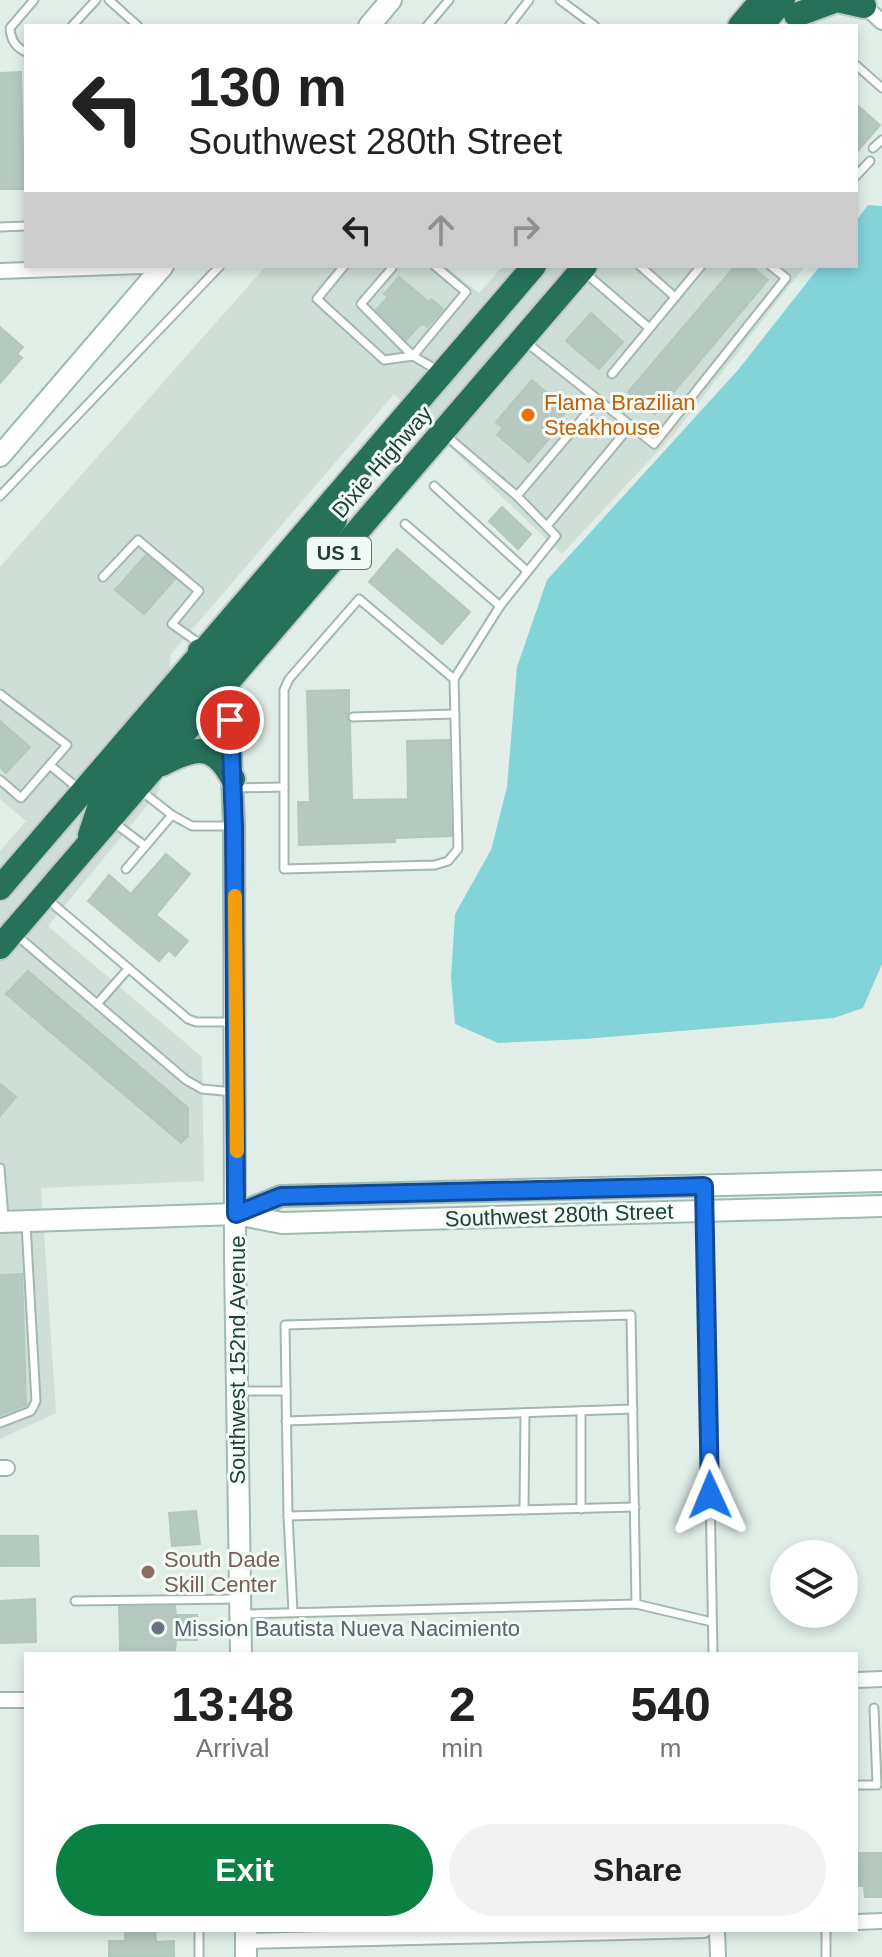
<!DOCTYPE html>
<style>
:root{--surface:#fff;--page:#f2f2f2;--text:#222;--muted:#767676;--accent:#0b8043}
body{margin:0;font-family:Helvetica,sans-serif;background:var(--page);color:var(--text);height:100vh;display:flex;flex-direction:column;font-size:30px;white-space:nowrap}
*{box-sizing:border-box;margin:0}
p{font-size:26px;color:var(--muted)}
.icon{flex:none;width:44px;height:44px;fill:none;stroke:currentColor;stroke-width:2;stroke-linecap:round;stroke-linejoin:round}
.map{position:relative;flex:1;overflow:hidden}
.panel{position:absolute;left:24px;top:1652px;width:834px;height:280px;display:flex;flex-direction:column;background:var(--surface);border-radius:0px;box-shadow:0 4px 12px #0003}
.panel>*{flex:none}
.top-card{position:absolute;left:24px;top:24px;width:834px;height:244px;border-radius:0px;box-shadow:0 4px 12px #0003;background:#fff;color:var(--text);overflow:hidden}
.fabs{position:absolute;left:770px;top:1540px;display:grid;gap:16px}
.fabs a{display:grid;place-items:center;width:88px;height:88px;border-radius:50%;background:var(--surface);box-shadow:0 4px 12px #0003;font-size:40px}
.pin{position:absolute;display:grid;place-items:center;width:68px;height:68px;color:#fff;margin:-34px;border:4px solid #fff;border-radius:50%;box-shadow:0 2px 8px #0007}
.me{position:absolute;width:88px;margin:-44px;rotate:359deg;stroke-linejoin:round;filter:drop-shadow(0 0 6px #0008)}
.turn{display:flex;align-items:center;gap:28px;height:168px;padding:0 32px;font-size:36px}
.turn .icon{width:104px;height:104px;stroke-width:2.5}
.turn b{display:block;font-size:56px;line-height:68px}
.lanes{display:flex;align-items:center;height:76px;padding:0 32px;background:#0003;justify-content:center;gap:40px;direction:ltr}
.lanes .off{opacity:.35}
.eta{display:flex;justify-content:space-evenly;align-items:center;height:136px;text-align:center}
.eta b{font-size:48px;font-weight:600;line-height:56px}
.action{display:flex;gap:16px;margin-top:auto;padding:16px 32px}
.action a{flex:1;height:92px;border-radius:48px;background:var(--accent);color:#fff;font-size:32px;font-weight:600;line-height:92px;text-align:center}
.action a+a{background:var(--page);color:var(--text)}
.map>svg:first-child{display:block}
.built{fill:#cfded6}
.water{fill:#83d4d9}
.building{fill:#b6c9c0;stroke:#b3c8bd;stroke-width:2}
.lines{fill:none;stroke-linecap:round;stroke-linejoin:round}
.lane-casing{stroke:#a3b7ae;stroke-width:11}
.street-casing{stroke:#a3b7ae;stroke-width:18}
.secondary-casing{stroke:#9ebbae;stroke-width:24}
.highway-casing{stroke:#c0cac6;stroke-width:28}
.lane{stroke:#fff;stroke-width:7}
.street{stroke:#fff;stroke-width:14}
.secondary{stroke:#fff;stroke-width:20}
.highway{stroke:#27715b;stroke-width:24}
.route-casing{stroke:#114b97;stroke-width:20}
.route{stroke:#1a73e8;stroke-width:14}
.slow{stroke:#f59e0b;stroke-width:14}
.food-dot{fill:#e8710a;stroke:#f2faf5;stroke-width:3}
.education-dot{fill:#8d6e63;stroke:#f2faf5;stroke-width:3}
.worship-dot{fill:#6b7280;stroke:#f2faf5;stroke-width:3}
.labels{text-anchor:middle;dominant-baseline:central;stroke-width:6;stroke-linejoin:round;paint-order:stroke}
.shield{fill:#f2faf5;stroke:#5e786f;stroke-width:2}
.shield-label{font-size:20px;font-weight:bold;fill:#1f4135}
.food-label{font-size:22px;fill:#c56008;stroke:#f2faf5;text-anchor:start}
.street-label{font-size:22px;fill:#1f4135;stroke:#f2faf5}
.education-label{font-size:22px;fill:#785e54;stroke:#f2faf5;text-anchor:start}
.worship-label{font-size:22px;fill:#5b616d;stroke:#f2faf5;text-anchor:start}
</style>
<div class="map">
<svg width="882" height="1957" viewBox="0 0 882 1957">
<rect width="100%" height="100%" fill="#e1eee7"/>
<polygon class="built" points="266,266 445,266 479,293 503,266 805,266 674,434 562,554 394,394 171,654 159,791 48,926 202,1057 204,1181 41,1188 56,1413 0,1439 0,851 26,821 0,799 0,567"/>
<polygon class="water" points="868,205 882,206 882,964 863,1008 834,1018 584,1039 498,1043 455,1024 451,978 455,914 491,850 507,787 517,667 547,580 738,370 820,266 856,266 856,221"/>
<g class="building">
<polygon points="21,72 24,189 0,189 0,73"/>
<polygon points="856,104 880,125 856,153"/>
<polygon points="735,266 751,266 768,280 655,414 628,392"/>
<polygon points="399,277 429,302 431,299 443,309 427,327 424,324 419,326 406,340 376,310 388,297 384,294"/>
<polygon points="591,313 623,342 599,369 566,341"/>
<polygon points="0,327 23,347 17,354 22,358 0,383"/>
<polygon points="532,380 567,410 550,430 554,433 529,462 497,435 503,428 496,422"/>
<polygon points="502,507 531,534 518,549 489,521"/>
<polygon points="397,549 470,612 442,644 369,582"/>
<polygon points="146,555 175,579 144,614 115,590"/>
<polygon points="349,690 349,712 347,718 350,723 352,800 408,799 407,741 449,740 451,836 395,838 395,842 299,845 298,802 310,802 307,691"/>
<polygon points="0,721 30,747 6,773 0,767"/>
<polygon points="166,854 190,874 156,915 188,941 175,956 169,950 159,961 88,901 109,875 131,894"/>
<polygon points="28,971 188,1108 188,1136 181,1143 6,994"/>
<polygon points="0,1084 16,1097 0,1116"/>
<polygon points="22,1274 26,1405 0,1415 0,1275"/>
<polygon points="196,1511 200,1544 172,1546 169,1513"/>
<polygon points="0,1536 38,1536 39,1566 0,1566"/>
<polygon points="35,1599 36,1642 0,1643 0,1601"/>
<polygon points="175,1606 176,1615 197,1615 197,1640 176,1640 175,1650 120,1650 119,1607"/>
<polygon points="856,1853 882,1853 882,1897 865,1897 864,1886 859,1886 859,1871 856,1871"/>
<polygon points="125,1930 155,1930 156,1942 174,1941 174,1957 109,1957 109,1941 125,1941"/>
</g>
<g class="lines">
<defs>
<g id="lane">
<polyline points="109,0 138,26"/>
<polyline points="560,0 595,26"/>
<polyline points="72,26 96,0"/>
<polyline points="427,26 449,0"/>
<polyline points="509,26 529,0"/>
<path d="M26 52C15 47 11 40 10 28L34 0"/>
<polyline points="856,65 882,88"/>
<polyline points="873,148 882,140"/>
<polyline points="856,176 870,161"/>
<polyline points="0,227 26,226"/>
<polyline points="344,266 317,299 384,360 413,356 437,370"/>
<polyline points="640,266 675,297"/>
<polyline points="392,268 361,304 413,356 466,292 435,266"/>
<polyline points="583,271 648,327"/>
<polyline points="527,343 654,444 786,278 771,266"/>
<polyline points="612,374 701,266"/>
<polyline points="444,434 517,496 556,536 500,606 454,679 458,849 448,861 435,865 284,869 284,690 289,679 359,599 454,679"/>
<polyline points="434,486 527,571"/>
<polyline points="0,496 220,266"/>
<polyline points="517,496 598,400"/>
<polyline points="405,524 500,606"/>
<polyline points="547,526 631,425"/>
<polyline points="103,577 138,540 199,591 172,624 203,646"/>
<polyline points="0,694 67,745 21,798 0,780"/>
<polyline points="353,717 455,714"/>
<polyline points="51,766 80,790"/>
<polyline points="236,788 284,787"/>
<polyline points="140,790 172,815 192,826 232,826"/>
<polyline points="112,821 145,846"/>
<polyline points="126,869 172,815"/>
<polyline points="46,898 188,1019 196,1022 232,1022"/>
<polyline points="15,934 186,1080 202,1089 234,1092"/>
<polyline points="97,1004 128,969"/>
<polyline points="0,1168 4,1218"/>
<polyline points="705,1213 713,1654"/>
<polyline points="240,1391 286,1391"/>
<polyline points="581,1411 581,1509"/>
<polyline points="286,1421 633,1409"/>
<polyline points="0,1423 31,1411 36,1401 26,1224"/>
<polyline points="524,1510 525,1413"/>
<polyline points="288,1516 635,1507"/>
<polyline points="75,1601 238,1599"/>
<polyline points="293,1612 288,1516 285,1325 631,1315 636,1604"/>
<polyline points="243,1614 636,1604 712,1622"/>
<polyline points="856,1785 877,1785 874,1708"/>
<polyline points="199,1930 199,1957"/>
<polyline points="826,1930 826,1957"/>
</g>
<g id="street">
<polyline points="861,3 882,22"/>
<polyline points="0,271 142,266"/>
<polyline points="0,1468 7,1468"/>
<polyline points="856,1680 882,1679"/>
<polyline points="0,1700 26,1700"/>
<polyline points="856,1922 882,1921"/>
<polyline points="717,1930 718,1957"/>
<polyline points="246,1941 704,1930"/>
</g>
<g id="secondary">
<polyline points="369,26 391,0"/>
<polyline points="0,456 163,266"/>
<polyline points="228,683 234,826 235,1259 241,1654"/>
<polyline points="236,1214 281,1196 882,1181"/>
<polyline points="0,1222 236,1214 282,1223 882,1206"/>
<polyline points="246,1930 246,1957"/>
</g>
<g id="highway">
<polyline points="796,15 837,0 864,6"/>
<polyline points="740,26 762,0"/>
<polyline points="761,26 783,0"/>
<polyline points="228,683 226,659 229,649 309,554 335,520"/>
<path d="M162 764C195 747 214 742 233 779"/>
<path d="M90 835 101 802 132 762 202 680C209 668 210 662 200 651"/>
<polyline points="0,888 534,266"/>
<polyline points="0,947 585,266"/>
</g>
</defs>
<use href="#lane" class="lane-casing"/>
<use href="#street" class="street-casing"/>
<use href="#secondary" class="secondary-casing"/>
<use href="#highway" class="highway-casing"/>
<use href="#lane" class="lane"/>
<use href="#street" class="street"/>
<use href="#secondary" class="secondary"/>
<use href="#highway" class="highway"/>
</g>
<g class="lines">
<defs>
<polyline id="route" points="230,720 234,826 236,1214 281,1196 704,1186 710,1495"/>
</defs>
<use href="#route" class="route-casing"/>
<use href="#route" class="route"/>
<polyline class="slow" points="235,896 237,1151"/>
</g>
<circle class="food-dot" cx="528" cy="415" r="8"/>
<circle class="education-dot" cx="148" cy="1572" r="8"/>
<circle class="worship-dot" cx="158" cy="1628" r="8"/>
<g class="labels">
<rect class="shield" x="307" y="537" width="64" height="32" rx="6"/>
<g class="shield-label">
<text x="339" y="553">US 1</text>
</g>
<g class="food-label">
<text x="544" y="402">Flama Brazilian<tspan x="544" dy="25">Steakhouse</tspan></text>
</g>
<g class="street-label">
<text transform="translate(382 462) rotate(-49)">Dixie Highway</text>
<text transform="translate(559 1215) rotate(-2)">Southwest 280th Street</text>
<text transform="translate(237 1360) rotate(-90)">Southwest 152nd Avenue</text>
</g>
<g class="education-label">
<text x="164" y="1559">South Dade<tspan x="164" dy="25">Skill Center</tspan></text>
</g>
<g class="worship-label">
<text x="174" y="1628">Mission Bautista Nueva Nacimiento</text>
</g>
</g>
</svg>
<div class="fabs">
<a><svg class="icon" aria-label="layers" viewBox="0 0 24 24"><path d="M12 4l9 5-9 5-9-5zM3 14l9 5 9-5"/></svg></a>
</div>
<div class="pin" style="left:230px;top:720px;background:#d93025"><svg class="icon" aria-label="arrive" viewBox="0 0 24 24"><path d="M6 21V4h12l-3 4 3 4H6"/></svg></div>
<svg class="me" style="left:710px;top:1495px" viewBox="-20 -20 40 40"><path d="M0-17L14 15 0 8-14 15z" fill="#1a73e8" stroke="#fff" stroke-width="4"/></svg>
<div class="top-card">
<div class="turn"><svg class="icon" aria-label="left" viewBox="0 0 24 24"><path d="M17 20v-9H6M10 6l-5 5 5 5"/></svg><div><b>130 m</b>Southwest 280th Street</div></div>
<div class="lanes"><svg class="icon" aria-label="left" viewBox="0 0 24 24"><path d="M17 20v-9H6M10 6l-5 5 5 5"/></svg><svg class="icon off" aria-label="ahead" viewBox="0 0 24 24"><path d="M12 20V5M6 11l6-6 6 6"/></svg><svg class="icon off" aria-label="right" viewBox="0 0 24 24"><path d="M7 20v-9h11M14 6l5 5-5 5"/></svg></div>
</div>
<section class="panel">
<div class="eta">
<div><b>13:48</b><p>Arrival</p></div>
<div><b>2</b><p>min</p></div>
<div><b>540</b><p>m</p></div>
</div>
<div class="action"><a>Exit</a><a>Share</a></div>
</section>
</div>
